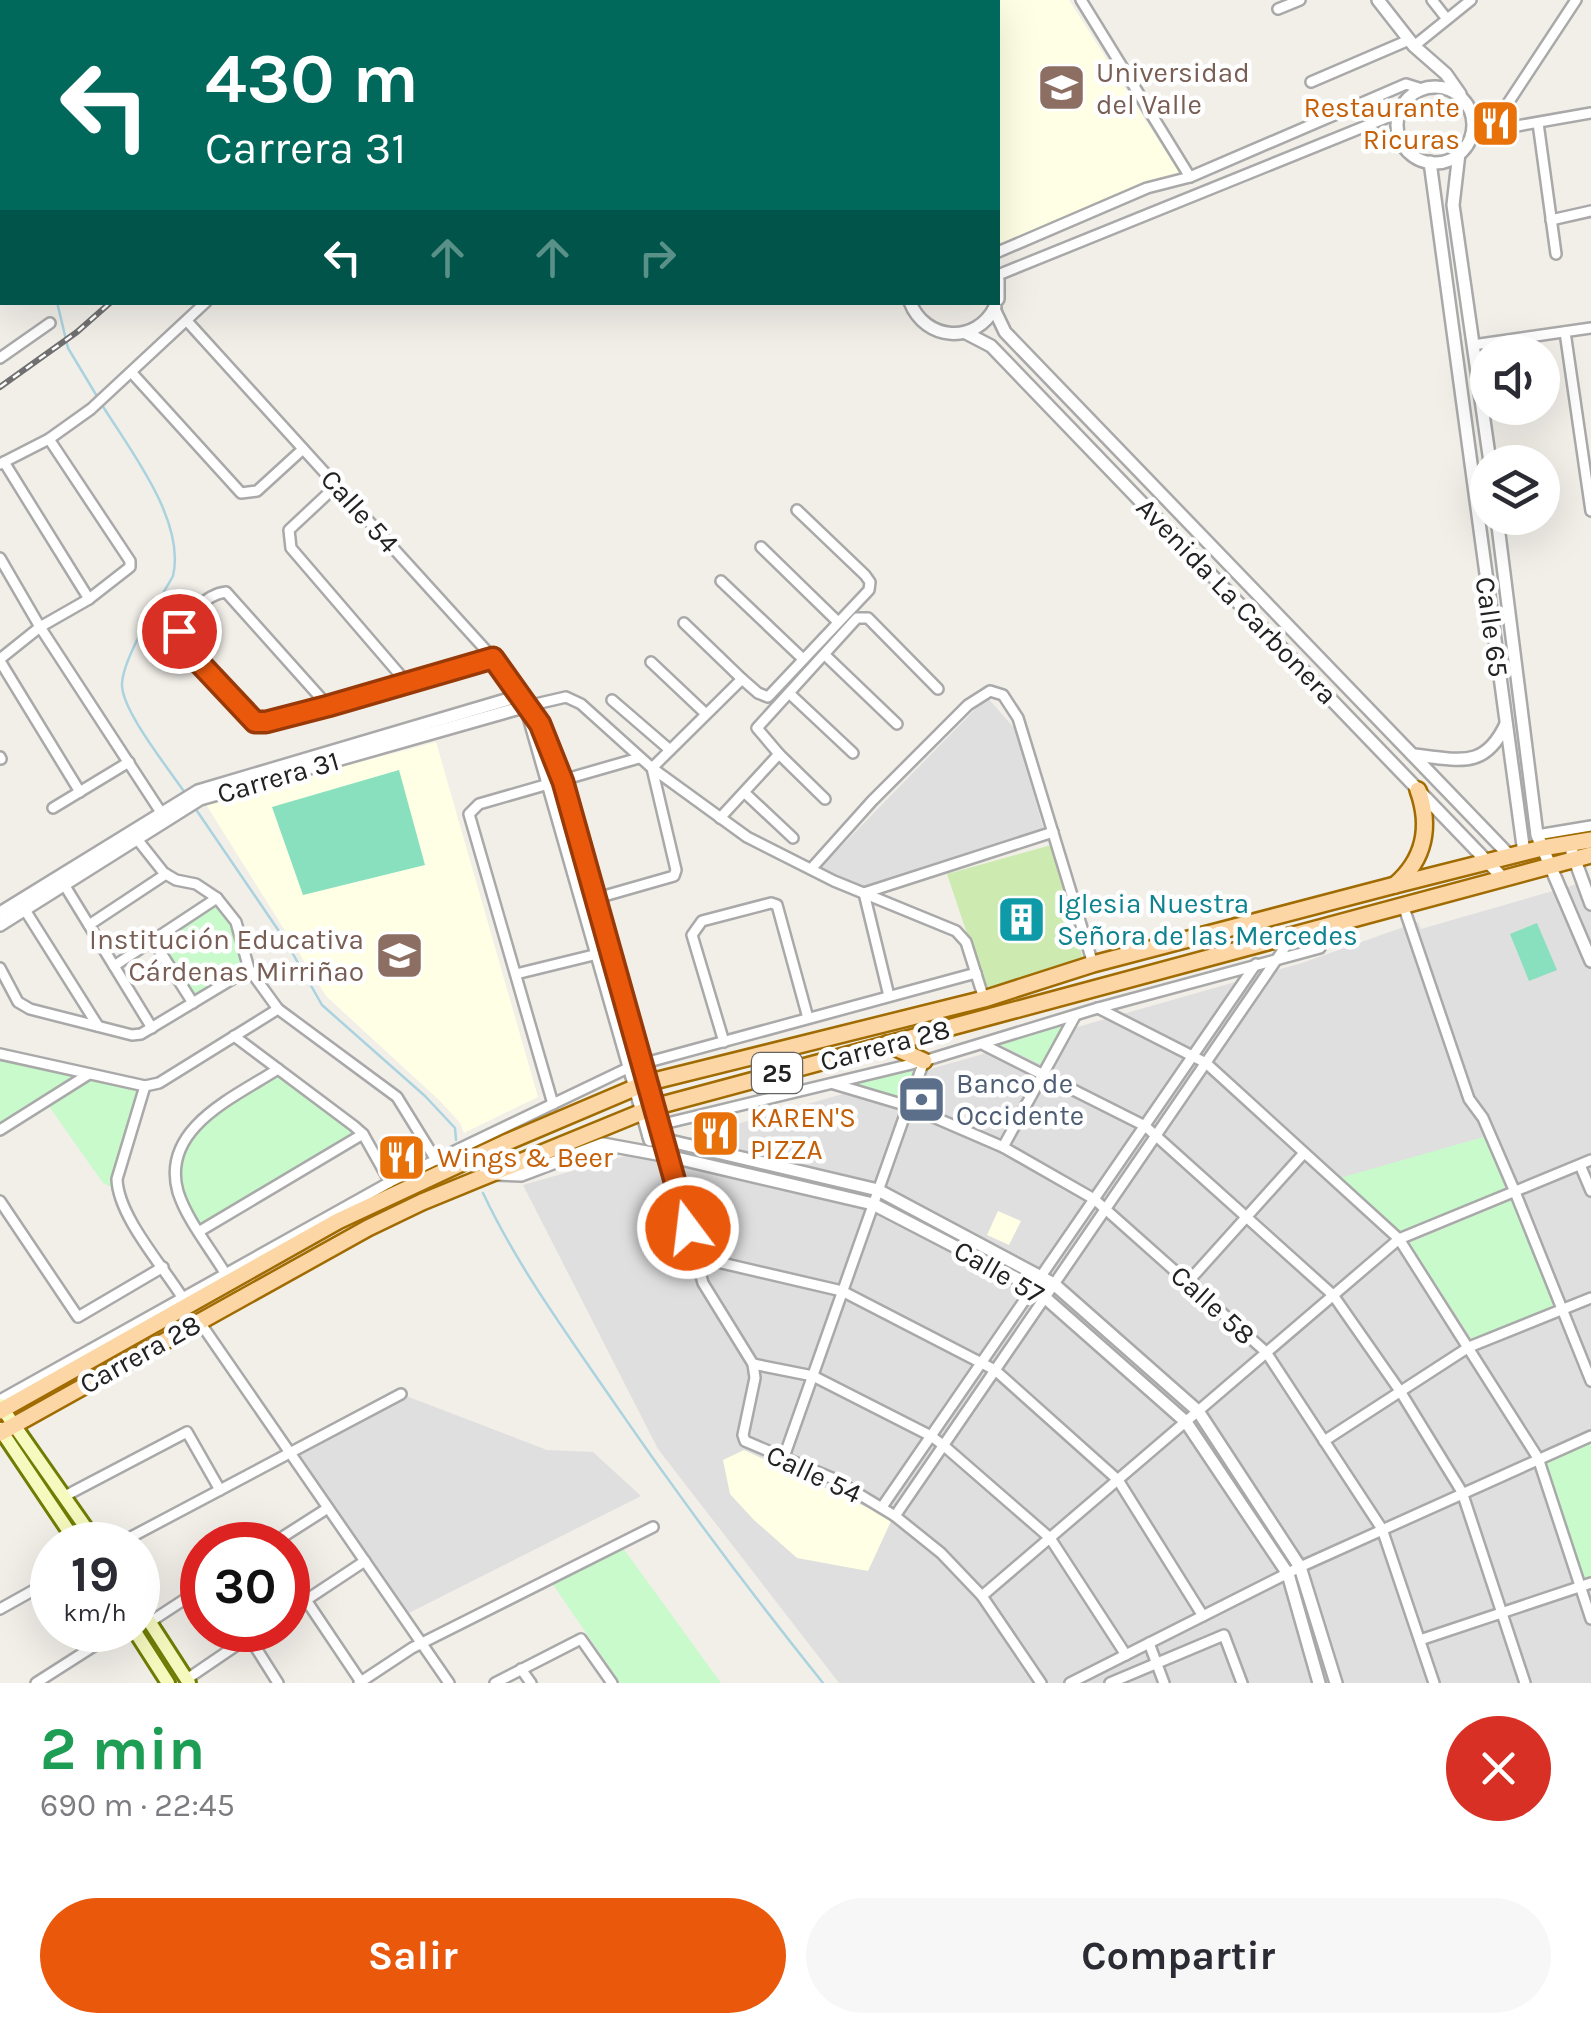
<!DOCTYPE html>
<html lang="es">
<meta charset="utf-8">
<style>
:root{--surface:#fff;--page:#f7f7f7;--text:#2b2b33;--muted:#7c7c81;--accent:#ea580c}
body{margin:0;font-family:Karla,sans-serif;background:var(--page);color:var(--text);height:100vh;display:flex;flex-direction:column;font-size:38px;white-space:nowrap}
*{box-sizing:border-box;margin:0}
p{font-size:32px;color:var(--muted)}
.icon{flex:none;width:55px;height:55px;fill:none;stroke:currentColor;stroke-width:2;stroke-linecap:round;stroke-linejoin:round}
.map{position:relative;height:1683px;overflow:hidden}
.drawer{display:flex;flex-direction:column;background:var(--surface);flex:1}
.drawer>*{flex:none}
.top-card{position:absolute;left:0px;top:0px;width:1000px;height:305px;box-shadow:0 10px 40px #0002;background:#00695c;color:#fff;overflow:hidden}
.fabs{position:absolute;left:1470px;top:335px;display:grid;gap:20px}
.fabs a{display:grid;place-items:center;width:90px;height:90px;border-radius:50%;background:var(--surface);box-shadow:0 10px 40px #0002;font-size:50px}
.speed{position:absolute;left:30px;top:1522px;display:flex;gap:20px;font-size:50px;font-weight:700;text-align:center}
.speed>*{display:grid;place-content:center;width:130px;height:130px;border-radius:50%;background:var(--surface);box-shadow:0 10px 40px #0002;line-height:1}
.speed small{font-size:25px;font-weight:400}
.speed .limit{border:15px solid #d22;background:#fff;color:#111}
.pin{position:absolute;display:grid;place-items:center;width:85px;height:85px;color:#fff;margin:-42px;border:5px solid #fff;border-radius:50%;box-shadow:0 2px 10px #0007}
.me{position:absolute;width:110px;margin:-55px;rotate:345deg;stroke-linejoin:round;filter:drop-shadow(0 0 8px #0008)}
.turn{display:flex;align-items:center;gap:35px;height:210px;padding:0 40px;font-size:45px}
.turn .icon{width:130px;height:130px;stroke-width:2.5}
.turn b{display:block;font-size:70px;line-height:85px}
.lanes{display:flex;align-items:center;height:95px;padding:0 40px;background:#0003;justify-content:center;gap:50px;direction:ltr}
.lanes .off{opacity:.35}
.round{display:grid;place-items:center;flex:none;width:105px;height:105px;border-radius:52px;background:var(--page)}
.headline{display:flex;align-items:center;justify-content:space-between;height:170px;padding:0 40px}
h1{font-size:60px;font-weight:700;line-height:75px;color:#1e9e55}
.action{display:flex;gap:20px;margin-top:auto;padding:20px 40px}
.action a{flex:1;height:115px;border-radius:60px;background:var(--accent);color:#fff;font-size:40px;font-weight:700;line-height:115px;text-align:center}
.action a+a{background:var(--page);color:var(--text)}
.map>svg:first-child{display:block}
.residential{fill:#e0dfdf}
.education{fill:#ffffe5}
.grass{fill:#cdebb0}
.park{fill:#c8facc}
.pitch{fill:#88e0be}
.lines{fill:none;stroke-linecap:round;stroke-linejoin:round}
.stream{stroke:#aad3df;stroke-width:2.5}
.minor-casing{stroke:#a9a9a9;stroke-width:14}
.tertiary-casing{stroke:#a9a9a9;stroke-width:16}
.secondary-casing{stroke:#707d05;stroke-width:18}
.primary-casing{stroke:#a06b00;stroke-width:20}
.minor{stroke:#fff;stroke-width:9}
.tertiary{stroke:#fff;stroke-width:11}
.secondary{stroke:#f7fabf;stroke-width:12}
.primary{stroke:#fcd6a4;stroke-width:15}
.rail-casing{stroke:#707070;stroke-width:6}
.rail{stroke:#fff;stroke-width:2.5;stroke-dasharray:8;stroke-linecap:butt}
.route-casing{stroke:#983908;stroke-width:25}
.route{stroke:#ea580c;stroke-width:18}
.labels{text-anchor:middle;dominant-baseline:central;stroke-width:9;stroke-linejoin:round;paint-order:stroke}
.shield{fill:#fff;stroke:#646464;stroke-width:2.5}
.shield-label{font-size:25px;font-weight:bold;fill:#222}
.education-label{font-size:28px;fill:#785e54;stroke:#fff;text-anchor:start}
.food-label{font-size:28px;fill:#c56008;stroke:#fff;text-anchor:start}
.street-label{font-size:28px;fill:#222;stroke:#fff}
.culture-label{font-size:28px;fill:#0d838f;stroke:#fff;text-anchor:start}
.service-label{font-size:28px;fill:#4e5e75;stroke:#fff;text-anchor:start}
</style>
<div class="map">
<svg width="1591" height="1683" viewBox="0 0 1591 1683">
<rect width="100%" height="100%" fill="#f2efe9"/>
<g class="residential">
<polygon points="987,697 1015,729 1044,830 866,888 821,867"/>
<polygon points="1591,880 1591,1683 839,1683 658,1449 523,1185 1302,963 1418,922 1421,929"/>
<polygon points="401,1394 547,1450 593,1452 641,1496 403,1616 290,1453"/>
</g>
<g class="education">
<polygon points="772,0 1069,0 1180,174 1003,243 998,241 998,2 770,2"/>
<polygon points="436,742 538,1097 464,1133 460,1123 440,1101 326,996 205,803"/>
<polygon points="998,1211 1021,1221 1009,1245 987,1235"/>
<polygon points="744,1450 892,1519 868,1571 797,1558 754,1520 730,1494 723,1460"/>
</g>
<polygon class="grass" points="1051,845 1084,962 987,993 947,874"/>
<g class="park">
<polygon points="217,898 236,922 249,969 193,1003 154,941"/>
<polygon points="1064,1024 1044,1066 998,1044"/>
<polygon points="0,1054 87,1074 0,1129"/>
<polygon points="278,1069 363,1134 200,1231 177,1189 181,1145 192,1129"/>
<polygon points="916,1069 905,1100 851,1082"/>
<polygon points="90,1075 143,1088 115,1189 103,1183 46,1102"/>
<polygon points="1487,1136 1506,1191 1397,1233 1336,1179"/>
<polygon points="1512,1200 1554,1307 1473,1341 1409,1243"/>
<polygon points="1591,1440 1591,1579 1583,1582 1545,1459"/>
<polygon points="620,1544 721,1683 620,1683 550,1580"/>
</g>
<g class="pitch">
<polygon points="399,770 425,865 303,895 272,807"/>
<polygon points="1537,923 1557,970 1529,981 1510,934"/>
</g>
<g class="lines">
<g class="stream">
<polyline points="0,241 2,241"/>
<polyline points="57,302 68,348 98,398"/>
<path d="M102 405C130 450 186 521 173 576 159 601 123 657 122 684 121 710 169 769 185 793"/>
<polyline points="195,808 285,940 322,1005 425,1096 455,1128 456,1140"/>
<path d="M483 1193C516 1263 560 1324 604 1388 673 1489 746 1587 823 1683"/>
</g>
<defs>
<g id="minor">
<polyline points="8,0 10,2"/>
<polyline points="134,0 137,2"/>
<polyline points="207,0 210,2"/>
<polyline points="282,0 285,2"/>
<polyline points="350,0 352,2"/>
<polyline points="1081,0 1190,177"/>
<polyline points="1432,0 1447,19"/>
<polyline points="78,2 81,0"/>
<polyline points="190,2 192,0"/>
<polyline points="388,2 391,0"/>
<polyline points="1278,9 1300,0"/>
<polyline points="1414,46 1471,0"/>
<polyline points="0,60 2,63"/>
<polyline points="0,77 2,75"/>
<polyline points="1311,82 1409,40"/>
<polyline points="0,117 2,120"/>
<polyline points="1538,123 1556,254"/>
<polyline points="1489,132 1576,0"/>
<polyline points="1471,134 1591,113"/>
<polyline points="0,174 2,177"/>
<polyline points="0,188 2,186"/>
<polyline points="1551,220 1591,211"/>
<polyline points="998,252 1147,188 1190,177 1406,84 1422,89"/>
<polyline points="998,275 1398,113"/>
<polyline points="187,321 493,658 519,696"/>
<polyline points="1565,332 1591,511"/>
<polyline points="1473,345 1591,328"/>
<polyline points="0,358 50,323"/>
<polyline points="132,373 241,493 257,491 303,449"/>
<polyline points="4,462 89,599"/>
<polyline points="0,464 49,439 91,409 206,302"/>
<polyline points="336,486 289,530 291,548 407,683"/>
<polyline points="761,547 838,622"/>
<polyline points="0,558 40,627 164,817"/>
<polyline points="721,581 803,659"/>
<polyline points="684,623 742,679"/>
<polyline points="825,655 897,724"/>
<polyline points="0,659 40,627 89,599 130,567 130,561 49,439"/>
<polyline points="0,661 80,792"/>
<polyline points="651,662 706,714"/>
<polyline points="789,693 853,753"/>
<polyline points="612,700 670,750"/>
<path d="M328 706 226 592C206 594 180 620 178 640L255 722H266L328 706 493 658"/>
<polyline points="527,706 566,697 581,704 652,768 747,837 834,881 956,931 966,942 984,999"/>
<polyline points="779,754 825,799"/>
<polyline points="0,757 1,759"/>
<polyline points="745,793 793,838"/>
<polyline points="53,808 129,762"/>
<polyline points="720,818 779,754 757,728 857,618 868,618 938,689"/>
<polyline points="1537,835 1591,826"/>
<polyline points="137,839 164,873 176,880 196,884 217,898 236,922 249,969 278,1009 397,1097 436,1160"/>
<polyline points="811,869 872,801 968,705 990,691 1003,695 1018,718 1093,964"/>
<polyline points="65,886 152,1028"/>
<polyline points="583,902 674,876 676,870 652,768 742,679 758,693 768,697 869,590 870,582 865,575 797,510"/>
<polyline points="1403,905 1469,1099 1483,1118 1515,1192 1591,1381"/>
<polyline points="25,910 98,1026"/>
<polyline points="89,925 166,874"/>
<polyline points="154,942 193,1003"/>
<polyline points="114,966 217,898"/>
<polyline points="0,968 18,1002 30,1009 132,1035 141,1034 249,969"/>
<polyline points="516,974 610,951"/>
<polyline points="889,996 864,893 1053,832"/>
<polyline points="1098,1008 1206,1063 1399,1239 1538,1458 1591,1619"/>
<polyline points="234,1036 354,1126 363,1134 390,1182"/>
<polyline points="724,1042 692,935 702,921 771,903 777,905 808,1018"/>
<polyline points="984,1045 1145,1126 1333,1295 1400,1391 1462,1492 1525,1683"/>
<polyline points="0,1054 145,1086 159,1083 278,1009"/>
<polyline points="834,1084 908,1106 1003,1147 1094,1199 1266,1352 1382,1529 1434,1683"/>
<path d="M145 1086 117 1179C118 1216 162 1265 182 1297"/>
<polyline points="553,1104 469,814 479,804 639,758"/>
<polyline points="659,1125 924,1061 1098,1008 1320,948"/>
<polyline points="0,1130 89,1074"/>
<polyline points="1003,1147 1075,1016"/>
<polyline points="668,1156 703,1283 753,1364 755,1378 743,1435 745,1441 834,1479 895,1516 941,1553 982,1596 1041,1683"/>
<polyline points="1580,1165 1591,1191"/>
<polyline points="0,1201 78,1317 163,1267"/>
<polyline points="200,1231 363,1134"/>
<polyline points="696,1257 842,1291 995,1370 1118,1480 1203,1616"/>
<path d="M225 1273C210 1248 187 1220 178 1192 160 1128 235 1097 278 1069"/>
<polyline points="1187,1283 1304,1153"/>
<polyline points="199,1321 449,1683"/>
<polyline points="753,1364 813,1376 931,1436 943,1445 1050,1538 1126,1655"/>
<polyline points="0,1400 390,1182 630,1067 976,973"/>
<polyline points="1324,1441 1469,1347 1591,1298"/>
<polyline points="784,1457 924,1061"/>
<polyline points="65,1496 187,1432 220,1490"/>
<polyline points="882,1507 1256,964"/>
<polyline points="895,1516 1292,937"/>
<polyline points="116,1545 401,1394"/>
<polyline points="270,1545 328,1508"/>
<polyline points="982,1596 1399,1239 1591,1160"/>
<polyline points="306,1600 361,1682"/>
<polyline points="0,1609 52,1580"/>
<polyline points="288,1612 365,1561"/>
<polyline points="150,1622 202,1588"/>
<polyline points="249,1637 278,1683"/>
<polyline points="1420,1640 1591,1583"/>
<polyline points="1149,1643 1164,1683"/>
<polyline points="521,1669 531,1683"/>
<polyline points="187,1679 259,1630"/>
<polyline points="36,1683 119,1630"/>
<polyline points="359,1683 412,1648 653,1527"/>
<polyline points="495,1683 581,1639 612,1683"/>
<polyline points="1070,1683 1300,1567 1591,1436"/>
<polyline points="1110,1683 1224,1635 1242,1683"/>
</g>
<g id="tertiary">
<polyline points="661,0 664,2"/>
<polyline points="685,0 687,2"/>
<polyline points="1378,0 1414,46 1446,74 1460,94"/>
<circle cx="1435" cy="125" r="38"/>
<polyline points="1459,153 1453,205 1490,462"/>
<polyline points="1430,162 1524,853"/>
<polyline points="998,280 998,299"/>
<path d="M910 302C925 341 976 345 995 307"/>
<polyline points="994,309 1005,332 1510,856"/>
<polyline points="966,333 991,346 1502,877"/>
<polyline points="1497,518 1537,835 1591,961"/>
<polyline points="527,710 650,1140"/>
<path d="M1413 755C1458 759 1484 771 1506 724"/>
<polyline points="1572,852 1591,904"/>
<polyline points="0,913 198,791 519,696 540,724 563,782 668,1156"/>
<polyline points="0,925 200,799 527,706"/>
<polyline points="649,1136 878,1190 1054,1284 1198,1411 1300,1567 1336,1683"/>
<polyline points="495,1174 521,1175 603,1144 668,1156 873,1204 1033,1287 1186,1422 1288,1574 1319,1683"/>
</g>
<g id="secondary">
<polyline points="0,1405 98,1545"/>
<polyline points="0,1429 78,1545"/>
<polyline points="138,1604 189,1683"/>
<polyline points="134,1630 168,1683"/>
</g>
<g id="primary">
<path d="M1395 885C1425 859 1431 826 1418 790"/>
<polyline points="887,1044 924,1061"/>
<polyline points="0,1411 338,1221 505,1143 646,1083 984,999 1093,964 1395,885 1542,848 1591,840"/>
<polyline points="0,1433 368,1228 422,1202 654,1107 1591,855"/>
</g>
</defs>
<use href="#minor" class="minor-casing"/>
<use href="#tertiary" class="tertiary-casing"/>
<use href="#secondary" class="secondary-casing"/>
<use href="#primary" class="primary-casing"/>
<use href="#minor" class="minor"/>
<use href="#tertiary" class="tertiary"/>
<use href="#secondary" class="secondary"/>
<use href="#primary" class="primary"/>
<defs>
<g id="rail">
<polyline points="430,2 433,0"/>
<polyline points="0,387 77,332 111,302"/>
</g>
</defs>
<use href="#rail" class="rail-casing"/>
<use href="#rail" class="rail"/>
</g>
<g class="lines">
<defs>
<polyline id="route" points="179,631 178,640 255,722 266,722 328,706 493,658 540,724 563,782 688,1228"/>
</defs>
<use href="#route" class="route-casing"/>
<use href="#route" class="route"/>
</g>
<defs>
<symbol id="university-square" viewBox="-11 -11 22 22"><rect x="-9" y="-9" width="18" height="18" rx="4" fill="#8d6e63" stroke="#fff"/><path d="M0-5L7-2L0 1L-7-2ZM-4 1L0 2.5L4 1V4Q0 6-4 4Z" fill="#fff"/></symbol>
<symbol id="restaurant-square" viewBox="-11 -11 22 22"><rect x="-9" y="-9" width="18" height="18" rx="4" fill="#e8710a" stroke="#fff"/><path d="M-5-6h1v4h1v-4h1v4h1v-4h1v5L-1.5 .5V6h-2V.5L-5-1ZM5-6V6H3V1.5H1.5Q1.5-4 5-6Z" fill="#fff"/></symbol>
<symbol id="building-square" viewBox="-11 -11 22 22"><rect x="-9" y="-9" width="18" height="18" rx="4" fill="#0f9aa8" stroke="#fff"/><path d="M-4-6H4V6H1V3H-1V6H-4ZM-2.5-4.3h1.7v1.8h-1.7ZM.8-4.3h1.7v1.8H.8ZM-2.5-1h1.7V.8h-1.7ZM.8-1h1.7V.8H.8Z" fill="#fff"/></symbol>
<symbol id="school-square" viewBox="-11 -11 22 22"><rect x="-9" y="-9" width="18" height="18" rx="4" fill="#8d6e63" stroke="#fff"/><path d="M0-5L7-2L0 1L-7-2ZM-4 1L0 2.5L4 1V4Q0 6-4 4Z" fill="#fff"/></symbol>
<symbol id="bank-square" viewBox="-11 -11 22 22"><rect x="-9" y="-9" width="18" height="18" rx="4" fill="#5c6f8a" stroke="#fff"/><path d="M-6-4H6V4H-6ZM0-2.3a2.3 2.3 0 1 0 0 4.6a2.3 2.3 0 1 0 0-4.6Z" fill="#fff"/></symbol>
</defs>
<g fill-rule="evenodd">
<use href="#university-square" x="1034" y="60" width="55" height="55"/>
<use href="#restaurant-square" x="1468" y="96" width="55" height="55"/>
<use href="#building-square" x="994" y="892" width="55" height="55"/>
<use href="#school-square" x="372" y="928" width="55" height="55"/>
<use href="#bank-square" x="894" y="1072" width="55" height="55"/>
<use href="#restaurant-square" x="688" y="1106" width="55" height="55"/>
<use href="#restaurant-square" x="374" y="1130" width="55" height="55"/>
</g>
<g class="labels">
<rect class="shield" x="752" y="1053" width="50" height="40" rx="8"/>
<g class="shield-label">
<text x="777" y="1073">25</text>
</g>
<g class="education-label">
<text x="1096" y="72">Universidad<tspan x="1096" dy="32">del Valle</tspan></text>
<text x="364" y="939" text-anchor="end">Institución Educativa<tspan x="364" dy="32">Cárdenas Mirriñao</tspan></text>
</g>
<g class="food-label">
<text x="1460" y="107" text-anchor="end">Restaurante<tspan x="1460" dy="32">Ricuras</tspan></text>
<text x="750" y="1117">KAREN'S<tspan x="750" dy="32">PIZZA</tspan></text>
<text x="437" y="1157">Wings &amp; Beer</text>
</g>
<g class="street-label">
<text transform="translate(360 511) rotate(48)">Calle 54</text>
<text transform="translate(1237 601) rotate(46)">Avenida La Carbonera</text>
<text transform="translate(1492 627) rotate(82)">Calle 65</text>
<text transform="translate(278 777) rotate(-16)">Carrera 31</text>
<text transform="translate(885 1045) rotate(-15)">Carrera 28</text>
<text transform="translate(999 1272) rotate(30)">Calle 57</text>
<text transform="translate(1213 1305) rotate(42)">Calle 58</text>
<text transform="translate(140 1354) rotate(-29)">Carrera 28</text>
<text transform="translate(814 1474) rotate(25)">Calle 54</text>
</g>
<g class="culture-label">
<text x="1057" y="903">Iglesia Nuestra<tspan x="1057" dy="32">Señora de las Mercedes</tspan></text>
</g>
<g class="service-label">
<text x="956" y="1083">Banco de<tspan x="956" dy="32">Occidente</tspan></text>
</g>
</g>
</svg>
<div class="fabs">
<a><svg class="icon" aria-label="sound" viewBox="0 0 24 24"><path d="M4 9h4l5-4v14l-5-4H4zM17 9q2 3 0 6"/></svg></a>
<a><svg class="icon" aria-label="layers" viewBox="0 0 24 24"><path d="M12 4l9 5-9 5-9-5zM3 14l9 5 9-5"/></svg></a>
</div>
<div class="speed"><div>19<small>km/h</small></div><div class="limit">30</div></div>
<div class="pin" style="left:179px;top:631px;background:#d93025"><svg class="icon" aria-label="arrive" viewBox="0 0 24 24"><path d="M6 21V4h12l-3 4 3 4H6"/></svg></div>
<svg class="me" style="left:688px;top:1228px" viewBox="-20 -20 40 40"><circle r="17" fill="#ea580c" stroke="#fff" stroke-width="3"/><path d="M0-11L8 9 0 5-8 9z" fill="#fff"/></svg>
<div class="top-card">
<div class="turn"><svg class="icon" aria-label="left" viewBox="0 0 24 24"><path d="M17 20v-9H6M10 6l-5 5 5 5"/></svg><div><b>430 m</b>Carrera 31</div></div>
<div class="lanes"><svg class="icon" aria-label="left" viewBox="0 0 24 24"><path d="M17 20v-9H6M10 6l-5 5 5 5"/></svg><svg class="icon off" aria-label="ahead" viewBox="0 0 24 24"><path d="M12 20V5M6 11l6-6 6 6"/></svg><svg class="icon off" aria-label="ahead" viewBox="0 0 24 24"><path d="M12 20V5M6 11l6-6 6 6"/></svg><svg class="icon off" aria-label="right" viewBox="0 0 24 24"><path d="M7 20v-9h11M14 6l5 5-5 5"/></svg></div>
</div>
</div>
<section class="drawer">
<div class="headline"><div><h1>2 min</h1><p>690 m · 22:45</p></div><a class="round" style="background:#d93025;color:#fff"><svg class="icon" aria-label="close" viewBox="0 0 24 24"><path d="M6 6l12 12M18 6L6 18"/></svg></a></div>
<div class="action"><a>Salir</a><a>Compartir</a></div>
</section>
